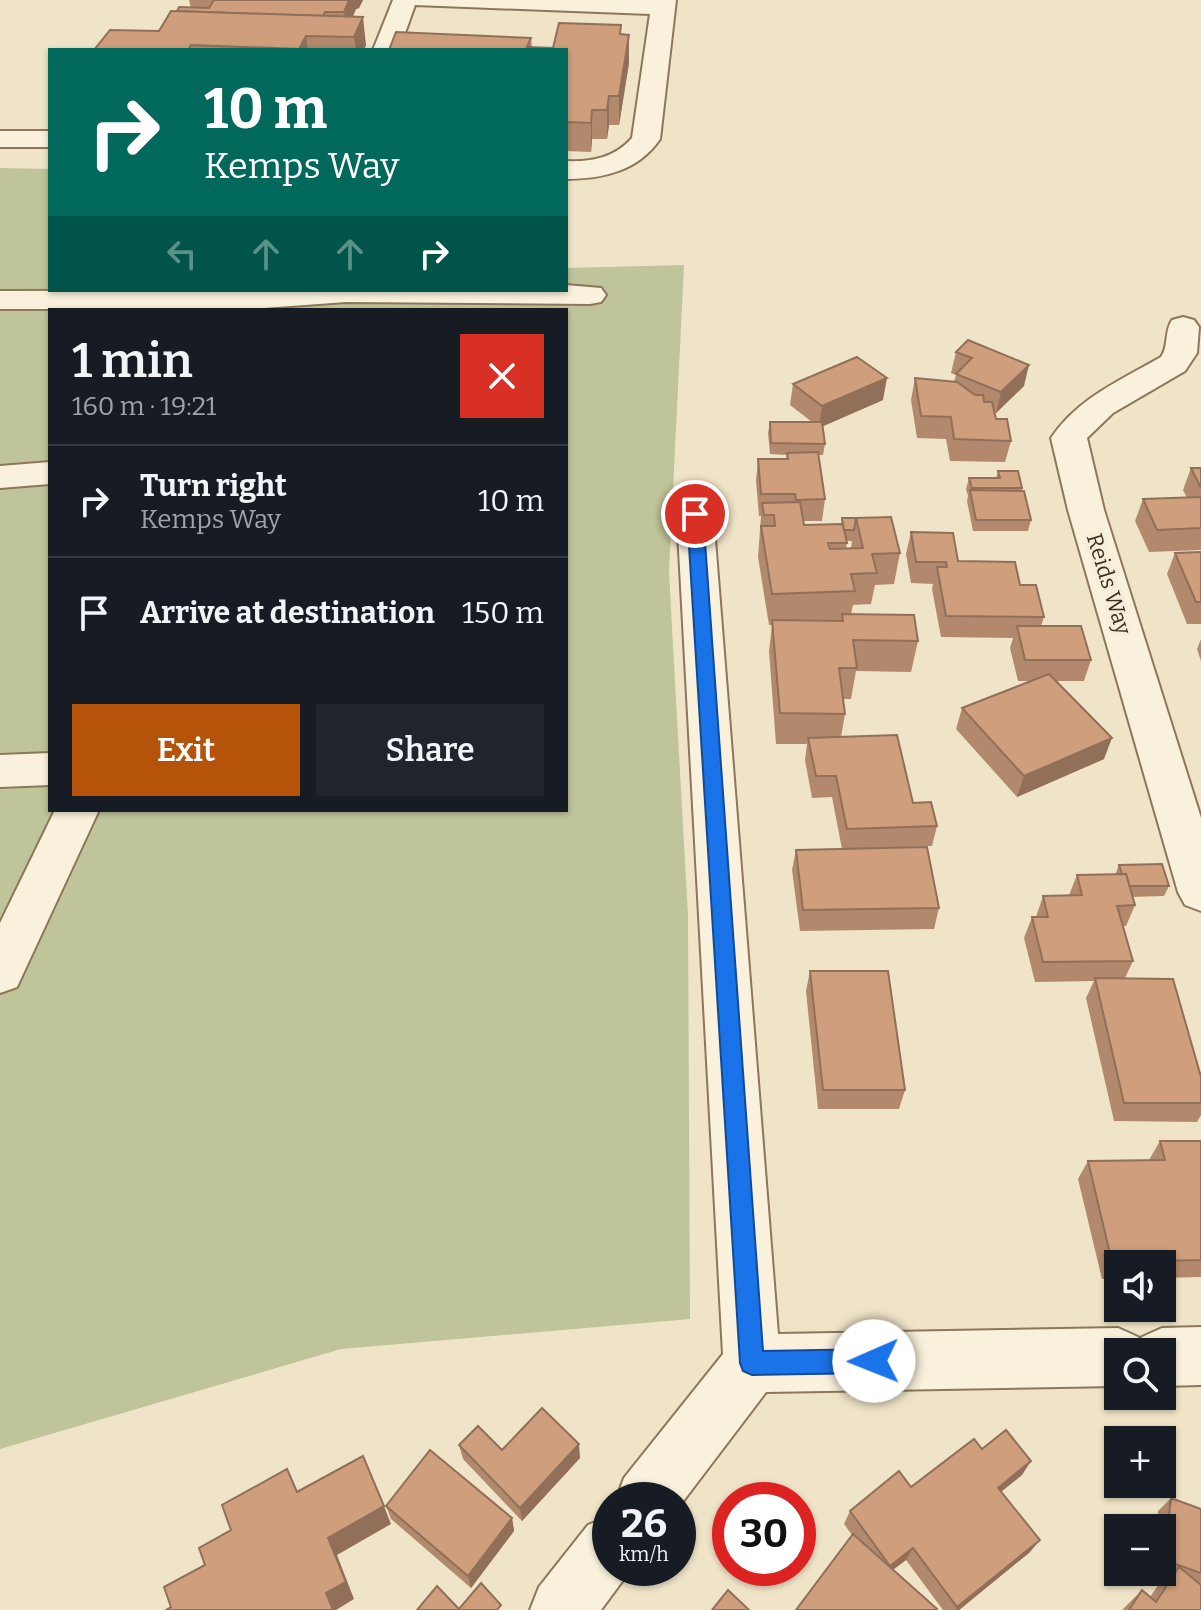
<!DOCTYPE html>
<meta charset="utf-8">
<style>
:root{--surface:#171b24;--page:#20242c;--text:#f1f3f6;--muted:#9ea1a6;--line:#363941;--accent:#b45309}
body{margin:0;font-family:Bitter,serif;background:var(--page);color:var(--text);height:100vh;display:flex;flex-direction:column;font-size:30px;white-space:nowrap}
*{box-sizing:border-box;margin:0}
p{font-size:26px;color:var(--muted)}
.icon{flex:none;width:44px;height:44px;fill:none;stroke:currentColor;stroke-width:2;stroke-linecap:round;stroke-linejoin:round}
.map{position:relative;flex:1;overflow:hidden}
.drawer{position:absolute;left:48px;top:308px;width:520px;height:504px;display:flex;flex-direction:column;background:var(--surface);border-radius:0px;box-shadow:0 2px 6px #0004}
.drawer>*{flex:none}
.banner{position:absolute;left:48px;top:48px;width:520px;height:244px;border-radius:0px;box-shadow:0 2px 6px #0004;background:#00695c;color:#fff;overflow:hidden}
.controls{position:absolute;left:1104px;top:1250px;display:grid;gap:16px}
.controls a{display:grid;place-items:center;width:72px;height:72px;border-radius:0px;background:var(--surface);box-shadow:0 2px 6px #0004;font-size:40px}
.speed{position:absolute;left:592px;top:1482px;display:flex;gap:16px;font-size:40px;font-weight:700;text-align:center}
.speed>*{display:grid;place-content:center;width:104px;height:104px;border-radius:50%;background:var(--surface);box-shadow:0 2px 6px #0004;line-height:1}
.speed small{font-size:20px;font-weight:400}
.speed .limit{border:12px solid #d22;background:#fff;color:#111}
.pin{position:absolute;display:grid;place-items:center;width:68px;height:68px;color:#fff;margin:-34px;border:4px solid #fff;border-radius:50%;box-shadow:0 2px 8px #0007}
.me{position:absolute;width:88px;margin:-44px;rotate:269deg;stroke-linejoin:round;filter:drop-shadow(0 0 6px #0008)}
.turn{display:flex;align-items:center;gap:28px;height:168px;padding:0 24px;font-size:36px}
.turn .icon{width:104px;height:104px;stroke-width:2.5}
.turn b{display:block;font-size:56px;line-height:68px}
.lanes{display:flex;align-items:center;height:76px;padding:0 24px;background:#0003;justify-content:center;gap:40px;direction:ltr}
.lanes .off{opacity:.35}
.round{display:grid;place-items:center;flex:none;width:84px;height:84px;border-radius:0px;background:var(--page)}
.overview{display:flex;align-items:center;justify-content:space-between;height:136px;padding:0 24px}
h1{font-size:48px;font-weight:600;line-height:60px}
.button{display:flex;gap:16px;margin-top:auto;padding:16px 24px}
.button a{flex:1;height:92px;border-radius:0px;background:var(--accent);color:#fff;font-size:32px;font-weight:600;line-height:92px;text-align:center}
.button a+a{background:var(--page);color:var(--text)}
ul{padding:0;list-style:none}
li{display:flex;align-items:center;gap:24px;height:112px;padding:0 24px;border-top:2px solid var(--line)}
li div{flex:1}
li b{display:block;font-size:30px}
li em{font-style:normal}
.map>svg:first-child{display:block}
.cemetery{fill:#bfc49a;fill-rule:evenodd}
.lines{fill:none;stroke-linecap:round;stroke-linejoin:round}
.minor-casing{stroke:#8d765c;stroke-width:4}
.minor{fill:#faf1dc;fill-rule:evenodd}
.wall{fill:#b2896c;fill-rule:evenodd}
.shaded-wall{fill:#916f58}
.building{fill:#cf9f7d;stroke:#916f58;stroke-width:2}
.route{fill:#1a73e8;stroke:#114b97;stroke-width:2}
.labels{text-anchor:middle;dominant-baseline:central;stroke-width:8;stroke-linejoin:round;paint-order:stroke}
.street-label{font-size:22px;fill:#3d2e20;stroke:#f7eed8}
</style>
<div class="map">
<svg width="1201" height="1610" viewBox="0 0 1201 1610">
<rect width="100%" height="100%" fill="#f0e4c8"/>
<path class="cemetery" d="M0 168 50 169V290H566V268L684 265 669 572 688 916 690 1319 341 1349 0 1449ZM50 310H566V810H50Z"/>
<g class="lines">
<defs>
<g id="minor">
<path d="M393 0H676L660 139C638 171 603 179 566 179V161C592 162 614 158 632 138L650 14 415 5 399 50H373Z"/>
<rect x="0" y="131" width="50" height="16"/>
<polygon points="566,285 601,288 606,295 601,302 590,304 346,302 249,309 0,309 0,291 566,290"/>
<path d="M1183 317 1194 320 1199 327 1197 353 1185 371 1113 413 1087 438 1104 510 1201 818V911L1185 905 1178 892 1068 510 1051 438C1078 398 1121 380 1161 357 1169 346 1164 332 1172 320Z"/>
<polygon points="50,462 50,484 0,488 0,466"/>
<polygon points="695,502 708,506 713,514 778,1334 1118,1328 1138,1337 1140,1341 1142,1337 1162,1328 1201,1327 1201,1385 1162,1386 1162,1352 1118,1352 1118,1386 766,1392 678,1508 678,1500 616,1500 624,1478 723,1354 677,514 682,506"/>
<polygon points="50,753 50,785 0,787 0,755"/>
<polygon points="55,810 99,810 17,987 0,993 0,923"/>
<polygon points="610,1516 610,1568 632,1568 601,1610 530,1610 539,1587 588,1525"/>
</g>
</defs>
<use href="#minor" class="minor-casing"/>
<use href="#minor" class="minor"/>
</g>
<g class="wall">
<polygon points="189,0 363,0 359,8 356,9 352,17 366,45 364,50 94,50 159,31 177,11 191,8"/>
<polygon points="621,34 629,63 619,125 609,125 607,139 592,139 591,152 566,151 566,50 389,50 531,38 532,48 553,48"/>
<polygon points="968,340 1024,386 996,413 995,413 996,419 1011,441 1005,462 950,461 946,439 917,438 911,400 915,378 954,382 956,375 951,373 956,352"/>
<path d="M793 384 883 400 823 426 825 444 823 455H818L825 499 822 521H803L804 525 841 524 842 518 891 517 900 553 894 584 875 585 871 604 853 605 851 614 918 641 911 672 856 671 851 699H843L845 714 841 737 937 826 932 846 908 847 939 908 934 929 800 931 792 870 796 850 842 849 832 797 812 798 805 760 807 744H776L769 651 772 625H769L758 557 761 516H759L756 481 758 459H786L787 455 770 454 768 433 770 422H812L790 405ZM847 541H852L851 548 846 549Z"/>
<polygon points="1191,468 1201,468 1201,550 1149,552 1135,521 1143,499 1187,498 1183,490"/>
<polygon points="998,471 1022,488 1022,491 1031,520 1028,531 973,531 967,501 968,496 966,489 969,478 996,478"/>
<polygon points="911,532 958,561 1020,585 1044,617 1041,626 1091,660 1084,681 1056,681 1104,759 1017,797 956,729 962,708 1030,681 1018,681 1010,648 1013,638 941,637 932,589 933,584 911,583 906,554"/>
<polygon points="1201,552 1201,624 1187,624 1167,574 1175,553"/>
<polygon points="1201,639 1201,661 1197,649"/>
<polygon points="1119,865 1169,886 1164,896 1132,897 1135,905 1126,926 1123,926 1133,961 1125,978 1201,1077 1201,1115 1197,1122 1114,1121 1086,998 1094,981 1035,982 1024,938 1032,917 1036,917 1043,896 1069,895 1077,875 1115,875"/>
<polygon points="810,971 905,1090 899,1109 818,1109 806,991"/>
<polygon points="1160,1141 1201,1141 1201,1277 1162,1278 1162,1264 1118,1264 1118,1279 1102,1279 1078,1179 1088,1161 1149,1160"/>
<polygon points="459,1445 502,1450 580,1458 522,1521 463,1459"/>
<polygon points="982,1449 1022,1475 1001,1492 1030,1552 959,1610 943,1610 906,1560 893,1570 852,1535 844,1524 850,1511 911,1487"/>
<polygon points="1171,1498 1201,1509 1201,1610 1122,1610 1142,1590 1150,1597 1159,1584 1166,1578 1151,1572 1162,1572 1162,1528 1156,1528 1158,1511"/>
<polygon points="386,1506 512,1518 514,1531 471,1588 391,1519"/>
</g>
<g class="shaded-wall">
<polygon points="349,0 363,0 359,8 356,9 347,32 344,12"/>
<polygon points="363,17 366,45 364,50 356,50 354,37"/>
<polygon points="629,35 629,63 619,125 619,96"/>
<polygon points="306,36 308,50 299,50 299,49"/>
<polygon points="609,96 609,125 607,139 607,110"/>
<polygon points="592,110 592,139 591,152 591,123"/>
<polygon points="1029,365 1024,386 996,413 1001,392"/>
<polygon points="887,378 883,400 819,428 822,406"/>
<polygon points="1112,738 1104,759 1017,797 1024,776"/>
<polygon points="579,1444 580,1458 522,1521 520,1508"/>
<polygon points="1031,1461 1022,1475 989,1501 998,1488"/>
<polygon points="384,1506 391,1524 337,1555 354,1599 336,1610 333,1610 326,1593 328,1538"/>
<polygon points="512,1518 514,1531 471,1588 468,1576"/>
<polygon points="1040,1540 1030,1552 959,1610 955,1610"/>
<polygon points="913,1548 906,1560 883,1577 890,1566"/>
</g>
<g class="building">
<polygon points="214,0 349,0 344,12 325,12 323,16 177,11 179,7 209,8"/>
<polygon points="171,11 363,17 354,37 306,36 299,49 191,45 188,50 94,50 110,30 159,31"/>
<polygon points="559,23 621,25 620,34 629,35 619,96 609,96 607,110 592,110 591,123 566,122 566,50 389,50 396,32 531,38 527,47 553,48"/>
<polygon points="968,340 1029,365 1001,392 956,374 972,358 956,352"/>
<polygon points="857,357 887,378 822,406 793,384"/>
<polygon points="915,378 957,382 975,395 983,395 984,402 992,402 996,419 1007,419 1011,441 954,439 951,417 921,416"/>
<polygon points="770,422 822,422 825,444 771,443"/>
<polygon points="818,452 825,499 796,500 795,494 761,494 758,459 788,459 787,453"/>
<polygon points="1191,468 1201,468 1201,488"/>
<polygon points="998,471 1018,471 1022,488 972,488 969,478 1000,478"/>
<polygon points="970,490 1024,491 1031,520 976,520"/>
<polygon points="1201,497 1201,528 1157,530 1143,499"/>
<polygon points="800,502 804,525 843,524 847,543 828,543 830,549 863,548 856,518 891,517 900,553 872,554 877,573 851,574 855,591 772,594 761,526 775,526 774,515 764,515 762,503"/>
<polygon points="842,518 856,518 854,530 844,530"/>
<polygon points="911,532 953,533 958,561 1015,562 1020,585 1036,585 1044,617 946,616 937,567 947,567 946,562 916,562"/>
<polygon points="1201,552 1201,602 1196,602 1175,553"/>
<polygon points="842,614 914,615 918,641 853,640 857,668 839,668 845,714 780,713 772,620 843,621"/>
<polygon points="1017,626 1081,626 1091,660 1025,660"/>
<polygon points="1049,674 1112,738 1024,776 962,708"/>
<polygon points="897,735 913,803 931,802 937,826 847,829 836,776 816,776 808,738"/>
<polygon points="927,847 939,908 803,910 796,850"/>
<polygon points="1162,864 1169,886 1129,886 1126,874 1122,874 1119,865"/>
<polygon points="1126,874 1135,905 1117,906 1133,961 1043,962 1032,917 1048,917 1043,896 1082,895 1077,875"/>
<polygon points="810,971 888,971 905,1090 823,1090"/>
<polygon points="1095,978 1173,979 1201,1077 1201,1103 1124,1103"/>
<polygon points="1160,1141 1201,1141 1201,1260 1112,1262 1088,1161 1165,1160"/>
<polygon points="542,1408 579,1444 520,1508 459,1445 478,1426 502,1450"/>
<polygon points="1006,1430 1031,1461 998,1488 1040,1540 957,1607 913,1548 890,1566 850,1511 899,1471 911,1487 974,1439 982,1449"/>
<polygon points="430,1450 512,1518 468,1576 386,1506"/>
<polygon points="363,1456 384,1506 328,1538 346,1582 326,1593 333,1610 166,1610 171,1607 164,1587 205,1565 199,1548 231,1530 222,1505 287,1469 297,1492"/>
<polygon points="1171,1498 1201,1509 1201,1573 1164,1560"/>
<polygon points="853,1534 937,1609 937,1610 796,1610"/>
<polygon points="1179,1567 1201,1585 1201,1610 1129,1610 1142,1590 1156,1602"/>
<polygon points="481,1583 501,1605 497,1610 417,1610 437,1586 459,1609"/>
<polygon points="728,1590 749,1610 712,1610"/>
</g>
<polygon class="route" points="695,509 703,514 763,1351 874,1349 882,1353 886,1361 882,1369 874,1373 752,1375 743,1371 740,1363 687,514"/>
<g class="labels">
<g class="street-label">
<text transform="translate(1109 584) rotate(73)">Reids Way</text>
</g>
</g>
</svg>
<div class="controls">
<a><svg class="icon" aria-label="sound" viewBox="0 0 24 24"><path d="M4 9h4l5-4v14l-5-4H4zM17 9q2 3 0 6"/></svg></a>
<a><svg class="icon" aria-label="search" viewBox="0 0 24 24"><circle cx="10" cy="10" r="6"/><path d="M15 15l6 6"/></svg></a>
<a>+</a>
<a>−</a>
</div>
<div class="speed"><div>26<small>km/h</small></div><div class="limit">30</div></div>
<div class="pin" style="left:695px;top:514px;background:#d93025"><svg class="icon" aria-label="arrive" viewBox="0 0 24 24"><path d="M6 21V4h12l-3 4 3 4H6"/></svg></div>
<svg class="me" style="left:874px;top:1361px" viewBox="-20 -20 40 40"><circle r="19" fill="#fff"/><path d="M0-13L10 11 0 6-10 11z" fill="#1a73e8"/></svg>
<div class="banner">
<div class="turn"><svg class="icon" aria-label="right" viewBox="0 0 24 24"><path d="M7 20v-9h11M14 6l5 5-5 5"/></svg><div><b>10 m</b>Kemps Way</div></div>
<div class="lanes"><svg class="icon off" aria-label="left" viewBox="0 0 24 24"><path d="M17 20v-9H6M10 6l-5 5 5 5"/></svg><svg class="icon off" aria-label="ahead" viewBox="0 0 24 24"><path d="M12 20V5M6 11l6-6 6 6"/></svg><svg class="icon off" aria-label="ahead" viewBox="0 0 24 24"><path d="M12 20V5M6 11l6-6 6 6"/></svg><svg class="icon" aria-label="right" viewBox="0 0 24 24"><path d="M7 20v-9h11M14 6l5 5-5 5"/></svg></div>
</div>
<section class="drawer">
<div class="overview"><div><h1>1 min</h1><p>160 m · 19:21</p></div><a class="round" style="background:#d93025;color:#fff"><svg class="icon" aria-label="close" viewBox="0 0 24 24"><path d="M6 6l12 12M18 6L6 18"/></svg></a></div>
<ul>
<li><svg class="icon" aria-label="right" viewBox="0 0 24 24"><path d="M7 20v-9h11M14 6l5 5-5 5"/></svg><div><b>Turn right</b><p>Kemps Way</p></div><em>10 m</em></li>
<li><svg class="icon" aria-label="arrive" viewBox="0 0 24 24"><path d="M6 21V4h12l-3 4 3 4H6"/></svg><div><b>Arrive at destination</b></div><em>150 m</em></li>
</ul>
<div class="button"><a>Exit</a><a>Share</a></div>
</section>
</div>
